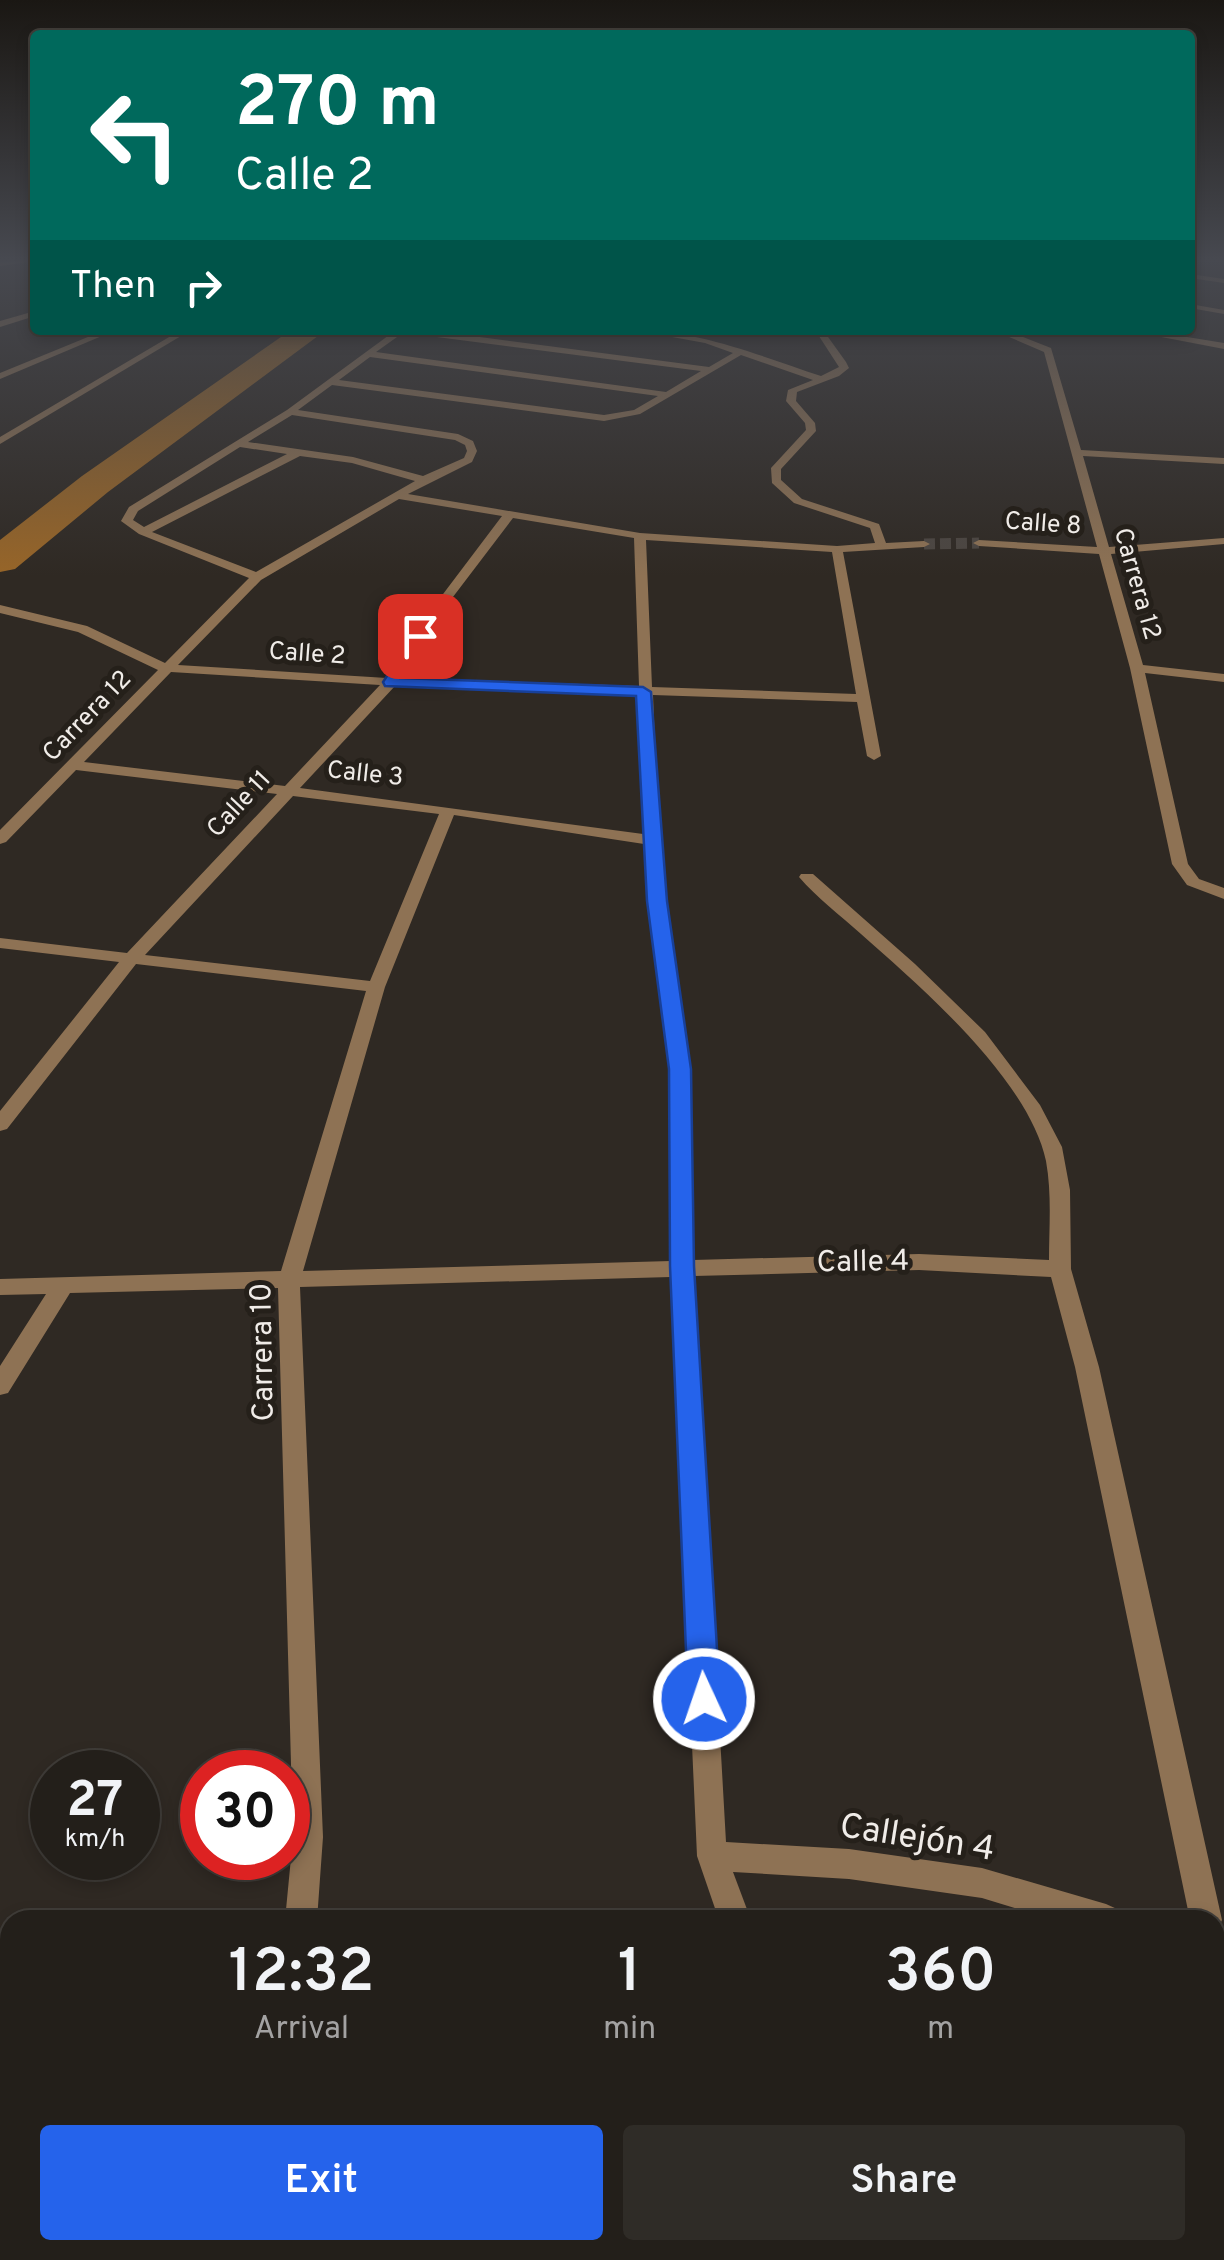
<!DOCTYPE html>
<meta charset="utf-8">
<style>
:root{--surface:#231f1a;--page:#2f2c27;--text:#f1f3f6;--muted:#a3a2a2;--line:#403d39;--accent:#2563eb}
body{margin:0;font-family:Overpass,sans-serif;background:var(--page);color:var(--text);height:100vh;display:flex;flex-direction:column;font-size:38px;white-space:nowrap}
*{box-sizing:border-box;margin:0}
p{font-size:32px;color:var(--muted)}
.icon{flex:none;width:55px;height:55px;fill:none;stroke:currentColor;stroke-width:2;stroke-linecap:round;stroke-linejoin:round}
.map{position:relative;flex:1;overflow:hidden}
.sheet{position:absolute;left:0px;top:1910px;width:1225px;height:350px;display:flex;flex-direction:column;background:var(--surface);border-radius:30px 30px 0 0;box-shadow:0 5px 15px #0003,0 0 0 2px var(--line)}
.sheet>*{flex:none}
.banner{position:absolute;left:30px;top:30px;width:1165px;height:305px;border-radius:10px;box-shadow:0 5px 15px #0003,0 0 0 2px var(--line);background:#00695c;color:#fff;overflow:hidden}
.speed{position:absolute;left:30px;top:1750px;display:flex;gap:20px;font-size:50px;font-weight:700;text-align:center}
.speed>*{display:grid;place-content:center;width:130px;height:130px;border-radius:50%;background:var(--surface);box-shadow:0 5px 15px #0003,0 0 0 2px var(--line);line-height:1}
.speed small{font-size:25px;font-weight:400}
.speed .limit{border:15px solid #d22;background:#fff;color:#111}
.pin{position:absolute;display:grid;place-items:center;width:85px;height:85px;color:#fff;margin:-42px;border-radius:20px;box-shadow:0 5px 15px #0006}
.me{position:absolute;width:110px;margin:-55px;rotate:357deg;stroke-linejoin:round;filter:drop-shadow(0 0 8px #0008)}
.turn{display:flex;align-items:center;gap:35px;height:210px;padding:0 40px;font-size:45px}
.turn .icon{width:130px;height:130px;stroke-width:2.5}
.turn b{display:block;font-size:70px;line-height:85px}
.then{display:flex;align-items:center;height:95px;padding:0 40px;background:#0003;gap:20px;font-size:38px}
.eta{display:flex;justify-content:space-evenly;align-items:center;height:170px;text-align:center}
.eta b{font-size:60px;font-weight:600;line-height:70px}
.action{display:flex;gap:20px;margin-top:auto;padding:20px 40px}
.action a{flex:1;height:115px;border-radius:10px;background:var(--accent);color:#fff;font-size:40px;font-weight:600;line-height:115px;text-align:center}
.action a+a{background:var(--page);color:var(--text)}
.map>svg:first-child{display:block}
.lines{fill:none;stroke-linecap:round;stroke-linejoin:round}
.river{fill:#976528;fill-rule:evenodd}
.street-tunnel{stroke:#4c4641;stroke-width:11;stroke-dasharray:11 5;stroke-linecap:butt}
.street{fill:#8e7254;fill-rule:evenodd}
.route{fill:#2563eb;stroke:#184099;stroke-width:2.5}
.labels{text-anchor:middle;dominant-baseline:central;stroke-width:10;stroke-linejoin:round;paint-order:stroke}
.far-street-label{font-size:25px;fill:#f0ece8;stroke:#25201a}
.street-label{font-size:30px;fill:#f0ece8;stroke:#25201a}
.near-street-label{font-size:35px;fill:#f0ece8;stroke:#25201a}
</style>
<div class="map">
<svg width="1224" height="2260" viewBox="0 0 1224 2260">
<rect width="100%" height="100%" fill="#2f2923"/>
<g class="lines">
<polygon class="river" points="291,330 326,330 108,492 15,569 0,572 0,540 82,476"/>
<polyline class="street-tunnel" points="924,544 979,543"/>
<g class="street">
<polygon points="33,260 29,262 0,266 0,262"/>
<polygon points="1190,274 1224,279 1224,283 1190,278"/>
<polygon points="1190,304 1224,310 1224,314 1190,308"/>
<polygon points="35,311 35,316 0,327 0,321"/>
<polygon points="105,330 116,330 0,379 0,373"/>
<polygon points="181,330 191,330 0,444 0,437"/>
<path d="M396 330H426L709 367 733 353 705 343 634 330C699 330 760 356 821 376L839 367 815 330H823L846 362 849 368 839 376 797 392 796 401 815 423 816 431 781 469V480L802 499 879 524 886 543 924 541 930 544 924 547 843 552 881 756 874 760 867 756 857 702 653 695 659 840 690 1069 693 1260 919 1254 1049 1260C1049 1228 1052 1194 1046 1161 1029 1080 921 987 861 934 840 915 817 898 799 877L801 874H813L915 964 985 1032 1040 1105 1062 1147 1070 1190 1071 1269 1099 1367 1222 1920 1217 1931 1215 1920H1190L1075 1367 1051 1277 919 1270 694 1276 726 1842 849 1849 982 1868 1106 1904 1117 1909 1122 1920H1054L982 1898 849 1879 733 1872 751 1920H719L697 1856 671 1277 300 1287 323 1837 317 1920H285L293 1837 278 1288 70 1293 8 1393 0 1395V1366L46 1294 0 1295V1279L281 1271 366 991 136 964 7 1129 0 1131V1111L119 962 0 948V938L127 953 277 794 76 770 6 842 0 844V830L158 670 78 632 0 613V605L87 626 165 663 249 578 139 534 121 521 129 507 287 410ZM404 332 406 333 701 371 666 392 376 352ZM741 355 813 380 788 390 786 401 805 423 806 430 771 468 772 483 794 503 870 528 875 543 837 546 640 533 408 494 472 462 477 451 473 441 458 434 298 410 332 385 604 421 640 414ZM370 357 658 396 634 410 604 415 339 380ZM292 415 455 440 465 445 467 451 464 458 423 476 353 457 248 442ZM240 447 287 454 144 527 133 520 138 511ZM300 456 352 463 415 481 256 572 152 532ZM399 499 502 516 431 610 387 678 178 665 261 580ZM513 518 634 538 639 686 400 678 440 614ZM646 540 832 552 856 694 652 687ZM171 672 380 685 285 786 84 762ZM395 686 639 695 643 834 300 788ZM293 796 439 814 370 981 145 955ZM454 815 644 844 670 1069 671 1261 303 1271 385 987Z"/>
<polygon points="993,330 1005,330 1051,348 1081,450 1224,458 1224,464 1083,456 1109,547 1224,538 1224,544 1111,554 1143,665 1224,674 1224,682 1145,673 1188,864 1199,879 1224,888 1224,899 1187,885 1172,864 1130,668 1099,554 979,546 973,543 979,540 1097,547 1044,352"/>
<polygon points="1125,330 1144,330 1224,343 1224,349"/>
<polygon points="1215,1947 1224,1951 1224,2018 1215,2015"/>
<polygon points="0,2065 10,2067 10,2101 0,2099"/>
<polygon points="830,2250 866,2250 870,2260 834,2260"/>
</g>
</g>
<linearGradient id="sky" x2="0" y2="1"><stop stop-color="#1a1713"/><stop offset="0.45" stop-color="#474950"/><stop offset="1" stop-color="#474950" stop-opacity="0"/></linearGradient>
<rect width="1224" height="576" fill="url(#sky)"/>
<polygon class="route" points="420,632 428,636 401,678 643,687 651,692 667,901 691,1069 694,1266 720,1699 716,1709 704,1714 693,1709 688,1699 670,1266 669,1069 647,901 636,696 385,686 383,682 413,636"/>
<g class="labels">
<g class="far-street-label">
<text transform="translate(1043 525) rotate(4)">Calle 8</text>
<text transform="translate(1136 584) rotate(74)">Carrera 12</text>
<text transform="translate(307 655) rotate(4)">Calle 2</text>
<text transform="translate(88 717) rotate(-46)">Carrera 12</text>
<text transform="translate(365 775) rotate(6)">Calle 3</text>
<text transform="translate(240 805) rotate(-47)">Calle 11</text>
</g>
<g class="street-label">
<text transform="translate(863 1263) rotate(-1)">Calle 4</text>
<text transform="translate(264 1352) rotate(-91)">Carrera 10</text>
</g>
<g class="near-street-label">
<text transform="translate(917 1839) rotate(9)">Callejón 4</text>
</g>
</g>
</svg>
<div class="speed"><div>27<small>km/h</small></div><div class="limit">30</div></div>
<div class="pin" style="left:420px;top:636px;background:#d93025"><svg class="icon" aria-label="arrive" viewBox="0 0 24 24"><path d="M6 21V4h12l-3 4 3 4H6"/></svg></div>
<svg class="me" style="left:704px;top:1699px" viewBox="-20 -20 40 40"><circle r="17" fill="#2563eb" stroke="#fff" stroke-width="3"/><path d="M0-11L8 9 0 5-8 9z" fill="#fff"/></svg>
<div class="banner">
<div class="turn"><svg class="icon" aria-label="left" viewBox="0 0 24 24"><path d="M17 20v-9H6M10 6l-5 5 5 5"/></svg><div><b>270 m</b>Calle 2</div></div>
<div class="then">Then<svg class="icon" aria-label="right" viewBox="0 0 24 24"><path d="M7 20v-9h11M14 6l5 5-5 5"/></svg></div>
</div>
<section class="sheet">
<div class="eta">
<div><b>12:32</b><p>Arrival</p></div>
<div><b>1</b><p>min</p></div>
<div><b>360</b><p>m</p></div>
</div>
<div class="action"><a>Exit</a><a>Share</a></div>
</section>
</div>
